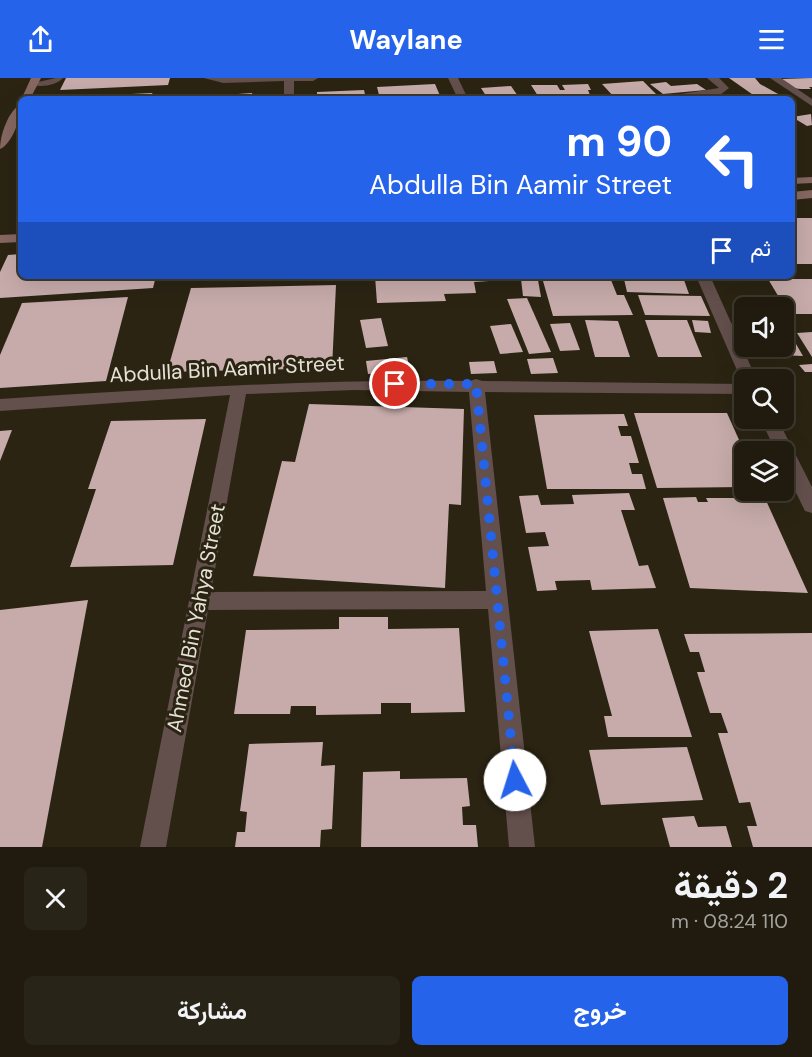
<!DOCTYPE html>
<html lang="ar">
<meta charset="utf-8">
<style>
:root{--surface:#201b0e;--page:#282417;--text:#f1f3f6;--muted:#a2a19e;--line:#3d392e;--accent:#2563eb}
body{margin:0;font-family:"DM Sans",Vazirmatn,sans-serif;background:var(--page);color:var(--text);direction:rtl;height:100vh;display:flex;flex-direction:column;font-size:22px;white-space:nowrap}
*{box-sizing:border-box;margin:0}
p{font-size:20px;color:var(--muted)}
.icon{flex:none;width:33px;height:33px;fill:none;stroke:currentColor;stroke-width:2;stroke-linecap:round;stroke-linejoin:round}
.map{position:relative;height:769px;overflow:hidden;direction:ltr}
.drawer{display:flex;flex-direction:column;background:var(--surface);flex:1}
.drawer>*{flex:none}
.top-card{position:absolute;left:18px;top:18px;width:777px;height:183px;border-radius:9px;box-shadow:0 6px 24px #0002,0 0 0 2px var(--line);direction:rtl;background:#2563eb;color:#fff;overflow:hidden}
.fabs{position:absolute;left:734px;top:219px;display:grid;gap:12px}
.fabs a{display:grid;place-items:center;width:60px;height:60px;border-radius:9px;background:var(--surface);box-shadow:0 6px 24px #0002,0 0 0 2px var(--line);font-size:30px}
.pin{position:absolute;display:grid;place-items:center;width:51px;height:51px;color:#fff;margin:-26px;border:3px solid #fff;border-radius:50%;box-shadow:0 2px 6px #0007}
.me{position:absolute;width:66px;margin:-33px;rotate:355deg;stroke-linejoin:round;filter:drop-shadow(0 0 4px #0008)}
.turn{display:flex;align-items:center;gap:21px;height:126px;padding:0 24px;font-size:27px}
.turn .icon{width:78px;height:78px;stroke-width:2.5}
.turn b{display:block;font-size:42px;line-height:51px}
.then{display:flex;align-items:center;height:57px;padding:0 24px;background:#0003;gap:12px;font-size:22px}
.round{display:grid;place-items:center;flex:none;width:63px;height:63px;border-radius:9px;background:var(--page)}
.summary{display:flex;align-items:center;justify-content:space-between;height:102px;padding:0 24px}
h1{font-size:36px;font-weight:700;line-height:45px}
.action{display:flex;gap:12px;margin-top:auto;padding:12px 24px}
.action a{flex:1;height:69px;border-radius:9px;background:var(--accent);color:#fff;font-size:24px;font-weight:700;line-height:69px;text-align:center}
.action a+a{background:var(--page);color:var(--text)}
header{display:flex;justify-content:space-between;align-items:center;height:78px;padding:0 24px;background:var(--accent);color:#fff;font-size:27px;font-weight:700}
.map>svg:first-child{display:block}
.building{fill:#c6abaa}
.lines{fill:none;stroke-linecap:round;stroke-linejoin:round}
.lane{fill:#634f4c;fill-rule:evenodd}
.street{fill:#634f4c;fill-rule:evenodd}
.secondary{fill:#866762;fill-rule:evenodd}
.route{stroke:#2563eb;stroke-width:10;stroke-dasharray:0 18}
.labels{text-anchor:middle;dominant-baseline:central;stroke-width:6;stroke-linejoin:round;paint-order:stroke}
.street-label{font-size:21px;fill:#e5e1d6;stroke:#2b2413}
</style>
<header><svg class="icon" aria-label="menu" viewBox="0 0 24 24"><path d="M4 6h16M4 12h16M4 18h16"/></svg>Waylane<svg class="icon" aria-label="share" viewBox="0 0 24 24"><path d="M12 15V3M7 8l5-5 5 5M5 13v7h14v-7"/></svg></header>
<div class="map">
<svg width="812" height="769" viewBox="0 0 812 769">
<rect width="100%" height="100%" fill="#2b2413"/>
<g class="building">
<polygon points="66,0 170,0 168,7 60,12"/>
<polygon points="729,0 755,0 760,6 787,21 759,21"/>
<polygon points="812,0 812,9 809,9 811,11 801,11 791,10 781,1"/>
<polygon points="643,3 656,16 614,19 602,6"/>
<polygon points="666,4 671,8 697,6 706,12 663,16 650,6"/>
<polygon points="435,6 441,20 380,21 377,9"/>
<polygon points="588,6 591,12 588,12 590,17 585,17 587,20 547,21 538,18 531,7 557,7 560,12 565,12 562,7"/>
<polygon points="511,8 520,21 488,21 481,10"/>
<polygon points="364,12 366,21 317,21 317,14"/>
<polygon points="152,15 155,21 70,21 70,19"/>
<polygon points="252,15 253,21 225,21 224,17"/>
<polygon points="811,36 812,47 807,48 792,39"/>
<rect x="792" y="140" width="20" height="46"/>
<polygon points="21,176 21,198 156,198 153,210 0,220 0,194 8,177"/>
<polygon points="375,198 488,198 489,203 474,204 476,215 444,216 446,223 377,225"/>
<polygon points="521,201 538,202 541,219 523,218"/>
<polygon points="624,201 684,202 689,216 627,214"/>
<polygon points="768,201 812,201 812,236 789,236"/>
<polygon points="611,202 617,217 624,217 633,237 553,238 543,203"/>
<polygon points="336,207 332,290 167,294 191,210"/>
<polygon points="638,217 701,218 710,238 645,237"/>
<polygon points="128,219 106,303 0,310 0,277 22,225"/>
<polygon points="527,220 551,274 529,276 507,221"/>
<polygon points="381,240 388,268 366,270 360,242"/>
<polygon points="585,242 618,243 630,279 595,279"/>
<polygon points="645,242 687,242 702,279 658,279"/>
<polygon points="692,242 708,243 711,255 695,254"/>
<polygon points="570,245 580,272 560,273 550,246"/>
<polygon points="511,246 523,274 500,276 490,248"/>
<polygon points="812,254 812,279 797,255"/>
<polygon points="783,266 796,266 803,278 779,277 774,268 783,268"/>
<polygon points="407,279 410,292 368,296 366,283"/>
<polygon points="553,280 558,295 531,296 527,281"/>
<polygon points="494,283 497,295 471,296 469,284"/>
<polygon points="812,286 812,294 805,294 799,287"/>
<polygon points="309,326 464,331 461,427 449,426 445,510 253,498 282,383 295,384"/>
<polygon points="634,335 727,335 744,373 744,409 657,410"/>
<polygon points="624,336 628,348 618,348 621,358 631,358 639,385 629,385 632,396 642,396 646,411 547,411 534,337"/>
<polygon points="206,341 173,487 70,489 96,411 88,411 111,343"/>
<polygon points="12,352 0,383 0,353"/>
<polygon points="629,415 635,432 621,432 639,488 648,487 656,510 592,512 590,502 555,503 557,512 537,513 528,469 549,468 545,454 526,455 519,418 538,417 541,427 574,426 572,417"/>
<polygon points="747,418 764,418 808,515 690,510 663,420 696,419 698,424 708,424 706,420 738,420 740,424 749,424"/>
<polygon points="88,522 42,769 0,769 0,532"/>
<polygon points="339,539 388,539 388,551 459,550 465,634 411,635 411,625 381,625 381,636 316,637 316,628 291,628 290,636 234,636 246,552 339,551"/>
<polygon points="658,551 692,659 608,659 604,638 612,638 589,553"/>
<polygon points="812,555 812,769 753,769 747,748 757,748 750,724 739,725 718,655 728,655 721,635 710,635 697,594 705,594 699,574 690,574 684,556"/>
<polygon points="323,664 321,688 335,687 332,751 321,752 320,769 235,769 237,754 245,754 247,734 240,733 249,666"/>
<polygon points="687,669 703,722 601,727 589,672"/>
<polygon points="400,693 400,701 467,700 470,728 462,729 463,747 476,747 478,769 361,769 363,694"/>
<polygon points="694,738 698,749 726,748 732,769 670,769 662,740"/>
</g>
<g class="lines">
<path class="lane" d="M56 0H63C56 8 39 10 29 6Z"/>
<g class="street">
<polygon points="204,0 318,0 313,3 294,3 294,21 284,21 284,3 223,5"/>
<polygon points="448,0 458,0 468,21 458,21"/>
<polygon points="707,0 719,0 729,10 720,17 649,21 719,10"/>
<polygon points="770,0 781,0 812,21 812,28"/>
<path d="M696 198H710L757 302H744V316L485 314 535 769H509L488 531 208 532 166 769H140L230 317 0 333V321C157 311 313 301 470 303L476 301 482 303 743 306ZM354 312 469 314 486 513 211 514 246 316Z"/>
<polygon points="760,340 777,340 812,409 812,435 805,433 783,388 783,374 776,374"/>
</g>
<g class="secondary">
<polygon points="31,0 41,0 30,21 21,22"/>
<path d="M21 26C21 39 13 65 0 71 0 57 8 33 21 26Z"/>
<polygon points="812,99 812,105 792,106 792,100"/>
<polygon points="812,112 812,120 792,122 792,114"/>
<polygon points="21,156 21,164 0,165 0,157"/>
</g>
</g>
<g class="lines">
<polyline class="route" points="395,306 476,306 515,702"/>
</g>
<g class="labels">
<g class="street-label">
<text transform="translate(227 291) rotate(-3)">Abdulla Bin Aamir Street</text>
<text transform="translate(196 540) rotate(-79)">Ahmed Bin Yahya Street</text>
</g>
</g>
</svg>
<div class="fabs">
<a><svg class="icon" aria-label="sound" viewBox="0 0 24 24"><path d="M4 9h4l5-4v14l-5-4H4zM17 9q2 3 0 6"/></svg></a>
<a><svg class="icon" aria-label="search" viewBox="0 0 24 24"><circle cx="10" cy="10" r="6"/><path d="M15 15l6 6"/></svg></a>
<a><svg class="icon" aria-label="layers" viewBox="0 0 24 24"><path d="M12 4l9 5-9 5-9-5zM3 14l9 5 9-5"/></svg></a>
</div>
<div class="pin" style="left:395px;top:306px;background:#d93025"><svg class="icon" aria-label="arrive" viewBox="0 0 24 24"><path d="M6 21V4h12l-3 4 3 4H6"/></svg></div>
<svg class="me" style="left:515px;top:702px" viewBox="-20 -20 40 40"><circle r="19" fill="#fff"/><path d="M0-13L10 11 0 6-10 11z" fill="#2563eb"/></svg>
<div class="top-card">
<div class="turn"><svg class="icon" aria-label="left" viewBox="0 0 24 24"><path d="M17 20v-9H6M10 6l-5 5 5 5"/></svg><div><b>90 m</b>Abdulla Bin Aamir Street</div></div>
<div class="then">ثم<svg class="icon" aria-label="arrive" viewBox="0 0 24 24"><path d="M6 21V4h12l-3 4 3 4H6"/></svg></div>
</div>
</div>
<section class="drawer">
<div class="summary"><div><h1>2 دقيقة</h1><p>110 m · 08:24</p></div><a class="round"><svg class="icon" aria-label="close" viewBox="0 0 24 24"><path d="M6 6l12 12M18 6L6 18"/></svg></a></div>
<div class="action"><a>خروج</a><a>مشاركة</a></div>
</section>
